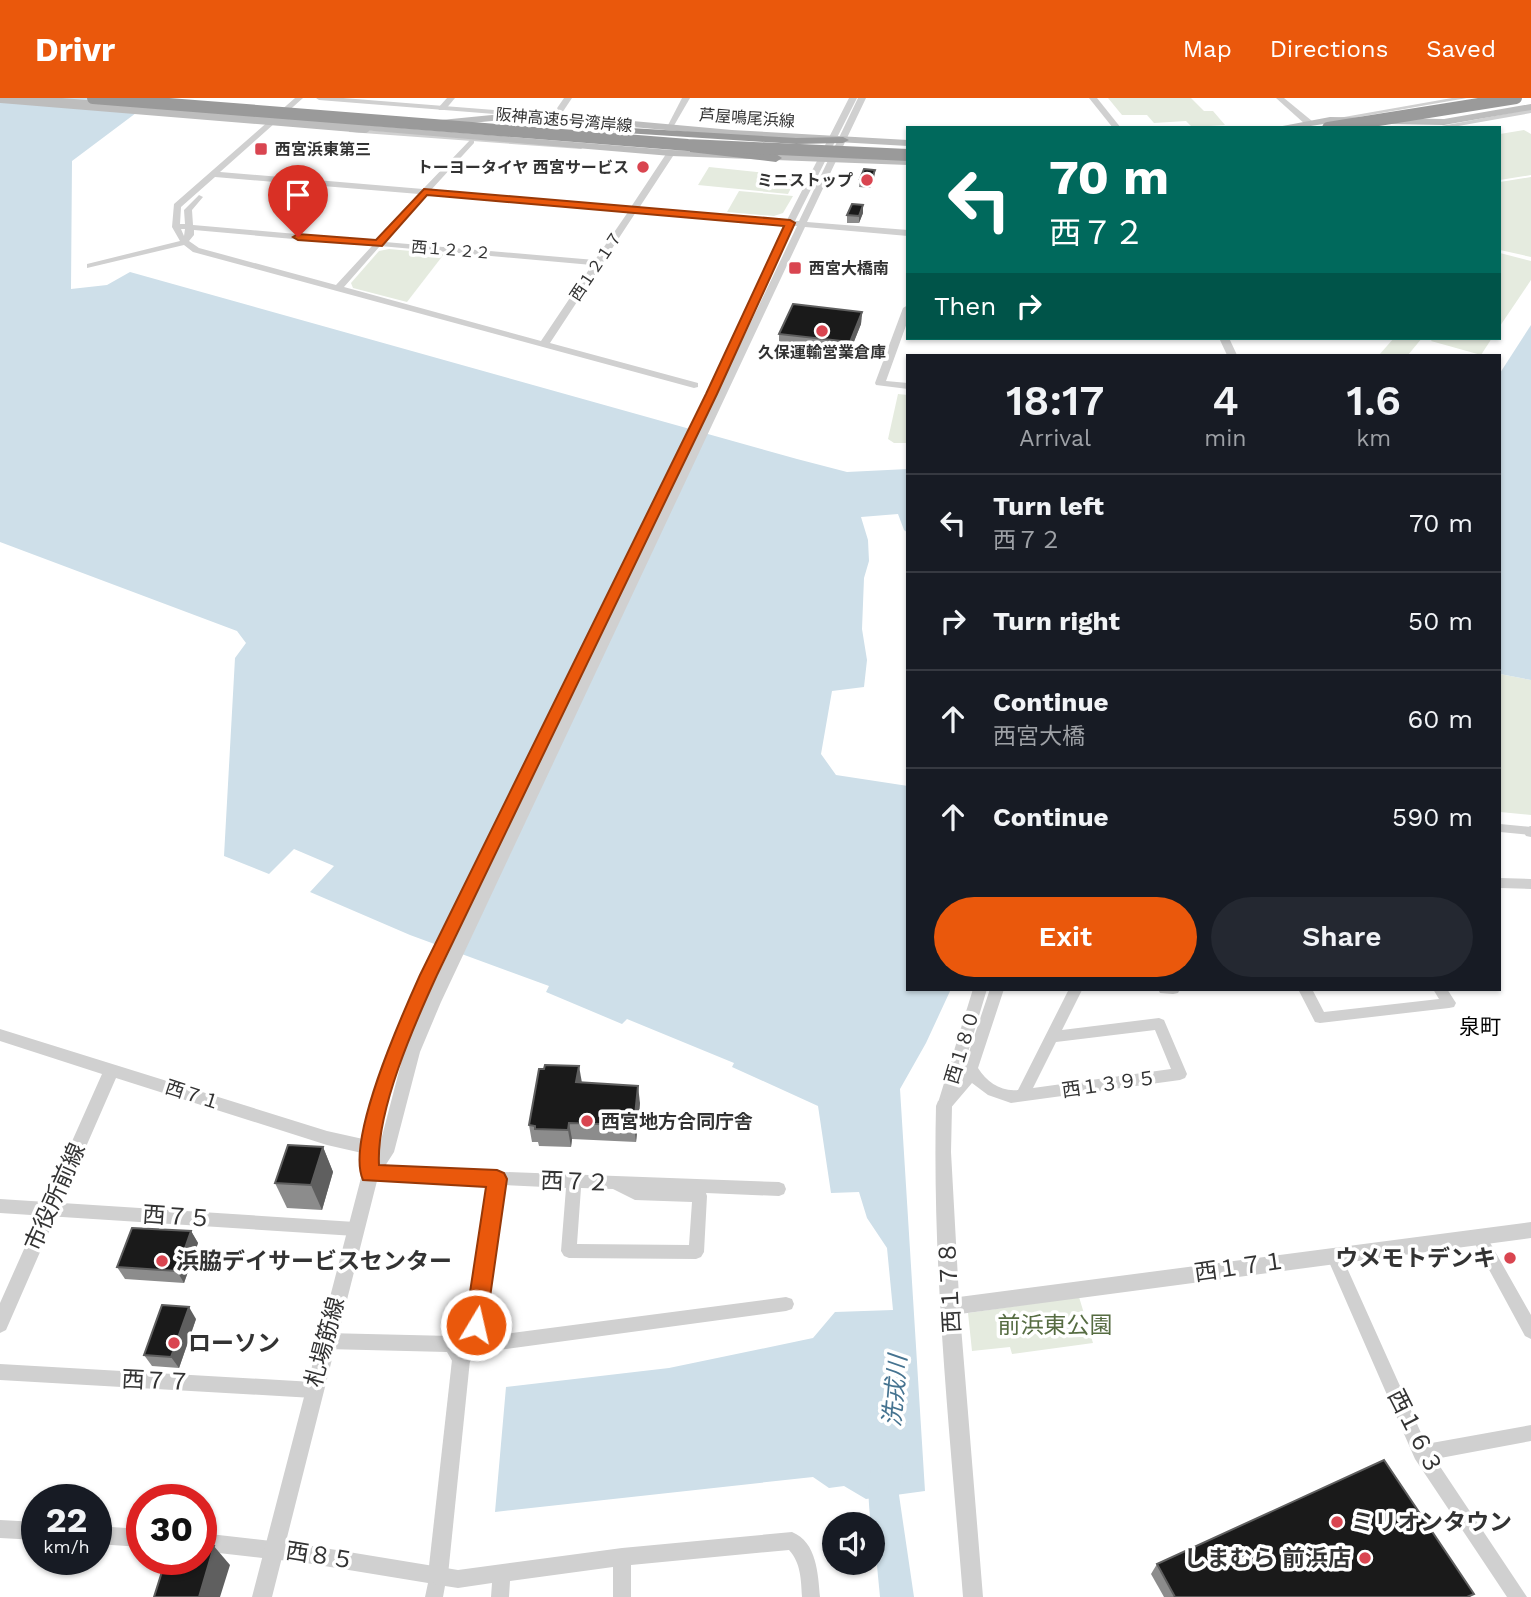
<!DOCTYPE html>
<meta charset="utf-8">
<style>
:root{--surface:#171b24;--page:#242831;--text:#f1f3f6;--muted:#9ea1a6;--line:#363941;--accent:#ea580c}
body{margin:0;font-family:"Work Sans","Noto Sans JP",sans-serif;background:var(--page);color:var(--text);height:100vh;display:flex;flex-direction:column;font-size:26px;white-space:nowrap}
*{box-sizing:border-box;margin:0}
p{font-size:23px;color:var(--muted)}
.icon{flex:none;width:38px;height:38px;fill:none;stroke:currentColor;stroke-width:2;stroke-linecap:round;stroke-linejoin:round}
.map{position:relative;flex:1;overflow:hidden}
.side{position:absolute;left:906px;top:256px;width:595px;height:637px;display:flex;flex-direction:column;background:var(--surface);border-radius:0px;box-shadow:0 2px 5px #0004}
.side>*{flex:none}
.hud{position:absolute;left:906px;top:28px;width:595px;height:214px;border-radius:0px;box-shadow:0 2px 5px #0004;background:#00695c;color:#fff;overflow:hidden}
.controls{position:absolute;left:822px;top:1414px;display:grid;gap:14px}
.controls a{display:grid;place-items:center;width:63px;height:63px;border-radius:50%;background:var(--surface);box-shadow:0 2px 5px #0004;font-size:35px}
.speed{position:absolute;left:21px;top:1386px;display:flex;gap:14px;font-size:35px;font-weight:700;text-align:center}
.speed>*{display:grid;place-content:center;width:91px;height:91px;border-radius:50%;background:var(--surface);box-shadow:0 2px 5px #0004;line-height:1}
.speed small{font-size:18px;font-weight:400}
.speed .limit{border:10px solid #d22;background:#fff;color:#111}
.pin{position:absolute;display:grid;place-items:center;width:60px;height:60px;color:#fff;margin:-72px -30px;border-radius:50% 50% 50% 0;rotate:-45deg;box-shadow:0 0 7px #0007}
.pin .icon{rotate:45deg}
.me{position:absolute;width:77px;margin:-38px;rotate:9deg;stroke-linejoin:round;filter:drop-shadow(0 0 5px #0008)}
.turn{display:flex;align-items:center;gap:24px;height:147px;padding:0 28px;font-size:32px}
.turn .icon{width:91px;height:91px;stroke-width:2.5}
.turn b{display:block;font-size:49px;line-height:60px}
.then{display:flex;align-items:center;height:66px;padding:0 28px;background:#0003;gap:14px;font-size:26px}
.eta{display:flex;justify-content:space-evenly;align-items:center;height:119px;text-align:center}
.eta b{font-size:42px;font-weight:600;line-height:49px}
.button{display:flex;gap:14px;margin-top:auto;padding:14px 28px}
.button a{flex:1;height:80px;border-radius:42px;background:var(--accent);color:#fff;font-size:28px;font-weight:600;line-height:80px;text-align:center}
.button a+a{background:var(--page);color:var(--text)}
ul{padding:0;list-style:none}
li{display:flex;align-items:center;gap:21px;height:98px;padding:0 28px;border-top:2px solid var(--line)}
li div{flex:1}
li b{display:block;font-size:26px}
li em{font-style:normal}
header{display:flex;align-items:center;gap:42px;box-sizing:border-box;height:98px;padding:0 35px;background:var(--accent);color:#fff}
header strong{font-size:33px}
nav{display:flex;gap:38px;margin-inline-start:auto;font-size:24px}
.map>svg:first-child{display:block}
.green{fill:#e5ebdf}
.water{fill:#cedfe9}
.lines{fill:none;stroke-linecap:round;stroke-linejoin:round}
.river{fill:#cedfe9;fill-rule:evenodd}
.minor{fill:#d0d0d0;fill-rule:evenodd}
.tertiary{fill:#d0d0d0;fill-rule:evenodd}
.secondary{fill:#bdbdbd;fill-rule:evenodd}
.motorway{fill:#9a9a9a;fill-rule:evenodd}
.secondary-bridge{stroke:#bdbdbd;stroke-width:10}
.motorway-bridge{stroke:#9a9a9a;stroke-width:12}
.wall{fill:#8c8c8c}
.shaded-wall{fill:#5f5f5f}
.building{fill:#1a1a1a;stroke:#5f5f5f;stroke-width:2}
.route{fill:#ea580c;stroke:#983908;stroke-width:2}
.poi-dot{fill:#d94550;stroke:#fff;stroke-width:2.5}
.labels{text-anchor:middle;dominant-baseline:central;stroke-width:7;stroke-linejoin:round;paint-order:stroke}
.far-street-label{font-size:16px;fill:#333;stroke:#fff}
.far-poi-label{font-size:16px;font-weight:bold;fill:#333;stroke:#fff;text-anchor:start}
.street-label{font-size:19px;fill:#333;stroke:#fff}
.poi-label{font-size:19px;font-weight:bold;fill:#333;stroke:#fff;text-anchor:start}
.neighbourhood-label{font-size:21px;fill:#000;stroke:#fff}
.near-street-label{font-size:23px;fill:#333;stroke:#fff}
.near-poi-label{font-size:23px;font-weight:bold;fill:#333;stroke:#fff;text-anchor:start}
.near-park-label{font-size:23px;fill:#566c42;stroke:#fff}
.near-water-label{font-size:24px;font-style:italic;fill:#457390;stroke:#fff}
</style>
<header>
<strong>Drivr</strong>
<nav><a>Map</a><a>Directions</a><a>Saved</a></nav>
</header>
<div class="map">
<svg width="1531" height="1499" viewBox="0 0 1531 1499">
<rect width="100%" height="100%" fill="#fff"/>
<g class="green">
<polygon points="1108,0 1191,0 1204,13 1213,13 1225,27 1192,29 1186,23 1154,25 1147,17 1122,17"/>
<polygon points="1524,32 1531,36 1531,77 1500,82 1500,36"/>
<polygon points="709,69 797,78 788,96 698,87"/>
<polygon points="1531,79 1531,159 1500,152 1500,84"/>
<polygon points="739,93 793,98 783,115 774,118 727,114"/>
<polygon points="389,151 444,156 407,204 353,190 351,185 379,153"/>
<polygon points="1500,155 1531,163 1531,182 1500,228"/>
<polygon points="1394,240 1422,240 1408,257 1379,257"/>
<polygon points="1433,240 1492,240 1481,257 1431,243"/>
<polygon points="898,296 908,297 908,345 894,345 888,341"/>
<polygon points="1500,576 1531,582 1531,717 1500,714"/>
<polygon points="1079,1199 1093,1245 1012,1256 1010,1249 972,1253 968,1215"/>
</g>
<g class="water">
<polygon points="0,0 156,0 72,63 71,191 107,187 130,174 797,361 847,374 908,371 908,435 904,432 898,416 861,419 868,442 869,463 864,480 862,531 867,562 864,589 832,593 821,656 836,677 908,688 908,891 951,891 926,945 900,991 925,1393 866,1401 844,1388 829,1390 813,1379 495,1414 506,1289 669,1270 813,1240 835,1214 893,1212 887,1150 867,1120 859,1094 831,1095 818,1008 732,969 734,965 627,921 622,926 546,894 549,888 410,837 310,794 334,768 294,751 269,776 224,758 235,560 246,545 237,533 0,444"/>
<polygon points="1531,227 1531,582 1500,576 1500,275"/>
</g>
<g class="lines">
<path class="river" d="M887 1351 898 1356 903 1367 899 1397 914 1499H880L873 1426H871C868 1402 866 1379 876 1356Z"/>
<g class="minor">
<polygon points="316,0 343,0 531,15 534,17 531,19 319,2"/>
<polygon points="1452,0 1467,0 1330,24 1327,22"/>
<polygon points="1531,11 1531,15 1447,30 1431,30"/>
<polygon points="351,31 581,47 584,49 581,51 349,34 349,32"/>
<polygon points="1500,726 1531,729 1531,737 1500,734"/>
<path d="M973 891H987L960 981 990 891H1004L978 970C987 984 1001 994 1018 992L1069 891 1082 892 1062 932 1159 920 1164 922 1187 976 1185 980 1180 982 1011 1005 988 997 972 985 949 1012 944 1014 939 1012 937 1008ZM1155 932 1171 971 1033 990 1056 944Z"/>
<polygon points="1158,891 1180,891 1178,895 1173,896 1160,895"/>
<polygon points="1298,891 1312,891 1324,914 1439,901 1433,891 1447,891 1456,905 1454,909 1449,910 1320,925 1315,924"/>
<path d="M370 1069 779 1084 784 1086 786 1091 784 1096 779 1098 706 1095 707 1098 704 1154 701 1159 696 1161 569 1160 564 1158 561 1153 566 1090 503 1087 481 1239 786 1199 792 1201 794 1206 792 1211 786 1213 476 1255 467 1268 461 1270 455 1268 447 1254 326 1251 320 1248 318 1243 320 1238 326 1235 451 1238 457 1241 462 1248 464 1245 489 1087 370 1083 365 1081 363 1076 365 1071ZM581 1090 613 1091 635 1102 692 1104 689 1147 577 1146Z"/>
<polygon points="0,1101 355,1124 360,1126 363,1131 360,1136 355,1138 0,1115"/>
<polygon points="1479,1132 1484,1134 1531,1217 1531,1241 1525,1238 1474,1144 1471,1139 1474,1134"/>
<polygon points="1334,1150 1339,1152 1426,1346 1531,1327 1531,1343 1435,1361 1527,1499 1507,1499 1415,1361 1326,1157 1329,1152"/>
<polygon points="0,1266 313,1284 319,1286 321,1292 319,1298 313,1300 0,1282"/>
<polygon points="0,1422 37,1424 37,1442 0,1440"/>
<polygon points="96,1428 142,1431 142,1449 96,1446"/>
<path d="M792 1434C817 1444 818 1476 820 1499H802C801 1482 801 1465 789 1452L631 1467V1499H613V1469L510 1483 509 1499H491L492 1485 458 1490 445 1488 443 1499H425L428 1485 306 1465 201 1453V1435L306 1447 458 1472 622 1450Z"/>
</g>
<g class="tertiary">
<path d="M295 0H303L220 74 423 91 471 41H474V45L431 92 631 109 668 53H671L675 55 639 110 787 122 849 0H857L795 123H799L858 0H866L807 124 908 132V138L805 129 441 904 420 954 394 1054 378 1079 272 1499H252L362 1076V1055L327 1047 116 980 6 1232 0 1235V1205L102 976 0 943V931L327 1033 363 1041 374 996 401 919 690 330 695 327 699 328 700 330 417 919C402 959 381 1003 380 1046L404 954 425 904 797 128H793L723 279 715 277 785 127 636 114 550 245 698 285V289L694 290 193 154 184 147 87 170V166L180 143 172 129 174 106ZM215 79 419 96 376 143 193 127 192 112 203 99 199 97 184 112 185 126H180L181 109ZM427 97 628 114 595 162 385 144ZM181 131H185L184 138ZM194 132 372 148 336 187 199 150 189 143 194 137ZM380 148 592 167 541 243 344 189Z"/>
<polygon points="447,0 455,0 445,12 439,12 438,10"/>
<polygon points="564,0 572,0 558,21 552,21 551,19"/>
<polygon points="682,0 690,0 672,31 666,31"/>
<polygon points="1089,0 1097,0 1121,30 1113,30"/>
<polygon points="1276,0 1284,0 1312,23 1312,27 1306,27"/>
<polygon points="908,207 908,222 886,283 908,285 908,291 876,287 875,285 903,210"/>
<polygon points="1219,240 1229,240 1237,257 1227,257"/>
<polygon points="1530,728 1531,728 1531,739 1526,738 1523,733"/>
<polygon points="1500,780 1531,781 1531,791 1500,790"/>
<path d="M944 1001 950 1003 952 1008 951 1054 959 1199 1531 1124V1140L960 1216 983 1499H963C950 1336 932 1172 936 1008L938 1003Z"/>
<polygon points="461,1253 468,1256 470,1262 448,1477 445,1484 438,1487 431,1484 428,1477 452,1262 454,1256"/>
</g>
<g class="secondary">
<polygon points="1531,6 1531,12 1444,27 1330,25 1298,30 1272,30 1330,19 1444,21"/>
<polygon points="502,16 555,16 732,32 908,42 908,48 732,38 555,22 502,22 441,28 436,25 441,22"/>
<polygon points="365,27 671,52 908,61 908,67 671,58 362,32 362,28"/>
</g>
<g class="motorway">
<polygon points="614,29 796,40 843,39 849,42 843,45 796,46 610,34 610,30"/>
<polygon points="694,48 776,56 782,60 776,64 690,54 690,50"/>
</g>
<polyline class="secondary-bridge" points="1,0 365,30"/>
<g class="motorway-bridge">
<polyline points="93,0 688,47 908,57"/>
<polyline points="1328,30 1516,0"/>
</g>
</g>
<g class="wall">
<polygon points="875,72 874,80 870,90 859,89 860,81"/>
<polygon points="863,107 863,115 859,125 847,125 847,117"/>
<polygon points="862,214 861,226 849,256 779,248 779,236"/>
<polygon points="581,985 640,1005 636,1044 572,1041 571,1049 539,1048 538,1044 532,1044 529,1027"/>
<polygon points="323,1049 333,1074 322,1112 287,1110 275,1085"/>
<polygon points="191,1133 198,1145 184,1185 125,1181 117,1169"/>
<polygon points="196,1221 179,1270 152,1268 144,1257"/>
<polygon points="1157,1466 1474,1496 1470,1499 1164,1499 1151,1476"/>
</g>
<g class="shaded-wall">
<polygon points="875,72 874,80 870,90 871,82"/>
<polygon points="863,107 863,115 859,125 859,118"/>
<polygon points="862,214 861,226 849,256 850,244"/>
<polygon points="579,968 582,985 576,984"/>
<polygon points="638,988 640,1005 636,1044 634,1027"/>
<polygon points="569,1025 572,1041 571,1049 568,1032"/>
<polygon points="323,1049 333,1074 322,1112 311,1087"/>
<polygon points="191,1133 198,1145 184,1185 177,1173"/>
<polygon points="189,1209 196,1221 179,1270 171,1259"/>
<polygon points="207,1440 230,1467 220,1499 199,1499 205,1448"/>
</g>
<g class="building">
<polygon points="864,71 875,72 871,82 860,81"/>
<polygon points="852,106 863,107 859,118 847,117"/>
<polygon points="793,206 862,214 850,244 779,236"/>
<polygon points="545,967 579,968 576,984 638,988 634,1027 569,1025 568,1032 535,1031 535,1028 529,1027 539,971 544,971"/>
<polygon points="288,1047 323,1049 311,1087 275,1085"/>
<polygon points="132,1130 191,1133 177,1173 117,1169"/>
<polygon points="162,1207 189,1209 171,1259 144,1257"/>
<polygon points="1384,1362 1474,1496 1467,1499 1175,1499 1157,1466"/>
<polygon points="201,1440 207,1440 205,1448 214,1448 199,1499 154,1499 166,1461 201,1461"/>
</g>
<path class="route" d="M424 91 790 122 795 125 717 296 437 877C414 927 376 1013 379 1067L497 1072 504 1075 507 1081 486 1227 483 1234 476 1237 468 1234 465 1227 486 1089 363 1082C345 1043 402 917 420 877L706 296 784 128 427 97 382 148 298 142 293 139 298 136 376 142Z"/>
<g class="poi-dot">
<rect x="254" y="44" width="14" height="14" rx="3.5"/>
<circle cx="643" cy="69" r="7"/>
<circle cx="867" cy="82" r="7"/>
<rect x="788" y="163" width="14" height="14" rx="3.5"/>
<circle cx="822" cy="233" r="7"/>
<circle cx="587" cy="1023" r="7"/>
<circle cx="1510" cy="1160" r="7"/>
<circle cx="162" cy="1163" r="7"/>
<circle cx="174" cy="1245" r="7"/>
<circle cx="1337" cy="1424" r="7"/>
<circle cx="1365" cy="1460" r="7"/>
</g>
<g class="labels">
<g class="far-street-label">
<text transform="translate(747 20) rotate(4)">芦屋鳴尾浜線</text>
<text transform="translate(564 22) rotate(5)">阪神高速5号湾岸線</text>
<text transform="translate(451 152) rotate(5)">西１２２２</text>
<text transform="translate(596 168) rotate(-56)">西１２１７</text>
</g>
<g class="far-poi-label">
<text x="275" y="51">西宮浜東第三</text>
<text x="629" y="69" text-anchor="end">トーヨータイヤ 西宮サービス</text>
<text x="853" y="82" text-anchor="end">ミニストップ</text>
<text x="809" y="170">西宮大橋南</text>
<text x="822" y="254" text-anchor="middle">久保運輸営業倉庫</text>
</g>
<g class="street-label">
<text transform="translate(962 949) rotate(-73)">西１８０</text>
<text transform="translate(1109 986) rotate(-8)">西１３９５</text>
<text transform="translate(193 997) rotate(18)">西７１</text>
</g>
<g class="poi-label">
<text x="601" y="1023">西宮地方合同庁舎</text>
</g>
<g class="neighbourhood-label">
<text x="1480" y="928">泉町</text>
</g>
<g class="near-street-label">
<text transform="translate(575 1084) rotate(2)">西７２</text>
<text transform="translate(55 1099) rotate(-66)">市役所前線</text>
<text transform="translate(177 1119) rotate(4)">西７５</text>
<text transform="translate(1240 1169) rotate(-8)">西１７１</text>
<text transform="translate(950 1189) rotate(-93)">西１７８</text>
<text transform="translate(325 1244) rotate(-75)">札場筋線</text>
<text transform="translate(156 1283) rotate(3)">西７７</text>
<text transform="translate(1415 1334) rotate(63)">西１６３</text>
<text transform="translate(320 1458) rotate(9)">西８５</text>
</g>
<g class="near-poi-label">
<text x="1496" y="1160" text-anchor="end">ウメモトデンキ</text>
<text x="176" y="1163">浜脇デイサービスセンター</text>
<text x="188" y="1245">ローソン</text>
<text x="1351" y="1424">ミリオンタウン</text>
<text x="1351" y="1460" text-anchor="end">しまむら 前浜店</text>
</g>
<g class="near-park-label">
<text x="1055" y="1227">前浜東公園</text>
</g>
<g class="near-water-label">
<text transform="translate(895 1293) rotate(-85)">洗戎川</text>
</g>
</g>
</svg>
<div class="controls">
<a><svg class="icon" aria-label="sound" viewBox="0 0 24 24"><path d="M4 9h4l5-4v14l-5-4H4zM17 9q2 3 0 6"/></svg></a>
</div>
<div class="speed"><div>22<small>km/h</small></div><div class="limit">30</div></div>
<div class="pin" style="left:298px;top:139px;background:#d93025"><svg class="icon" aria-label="arrive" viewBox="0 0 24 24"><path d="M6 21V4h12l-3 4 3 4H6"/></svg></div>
<svg class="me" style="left:476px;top:1227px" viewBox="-20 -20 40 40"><circle r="17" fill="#ea580c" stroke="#fff" stroke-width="3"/><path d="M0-11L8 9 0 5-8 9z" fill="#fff"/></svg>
<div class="hud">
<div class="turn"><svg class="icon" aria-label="left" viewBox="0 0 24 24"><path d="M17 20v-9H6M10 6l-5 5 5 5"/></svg><div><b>70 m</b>西７２</div></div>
<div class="then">Then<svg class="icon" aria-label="right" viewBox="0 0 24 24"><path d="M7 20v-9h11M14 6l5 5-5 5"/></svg></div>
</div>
<section class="side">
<div class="eta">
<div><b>18:17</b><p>Arrival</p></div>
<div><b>4</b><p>min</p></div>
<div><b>1.6</b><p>km</p></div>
</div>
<ul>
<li><svg class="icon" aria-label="left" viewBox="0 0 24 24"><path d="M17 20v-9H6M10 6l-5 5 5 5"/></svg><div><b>Turn left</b><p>西７２</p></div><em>70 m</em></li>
<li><svg class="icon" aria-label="right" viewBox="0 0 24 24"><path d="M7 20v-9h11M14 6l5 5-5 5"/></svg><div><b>Turn right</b></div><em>50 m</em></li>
<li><svg class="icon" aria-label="ahead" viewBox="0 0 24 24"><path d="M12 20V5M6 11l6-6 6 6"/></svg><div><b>Continue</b><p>西宮大橋</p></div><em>60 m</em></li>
<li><svg class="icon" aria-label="ahead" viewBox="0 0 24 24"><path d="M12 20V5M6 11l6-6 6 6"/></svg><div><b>Continue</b></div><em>590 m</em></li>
</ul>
<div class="button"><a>Exit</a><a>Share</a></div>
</section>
</div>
